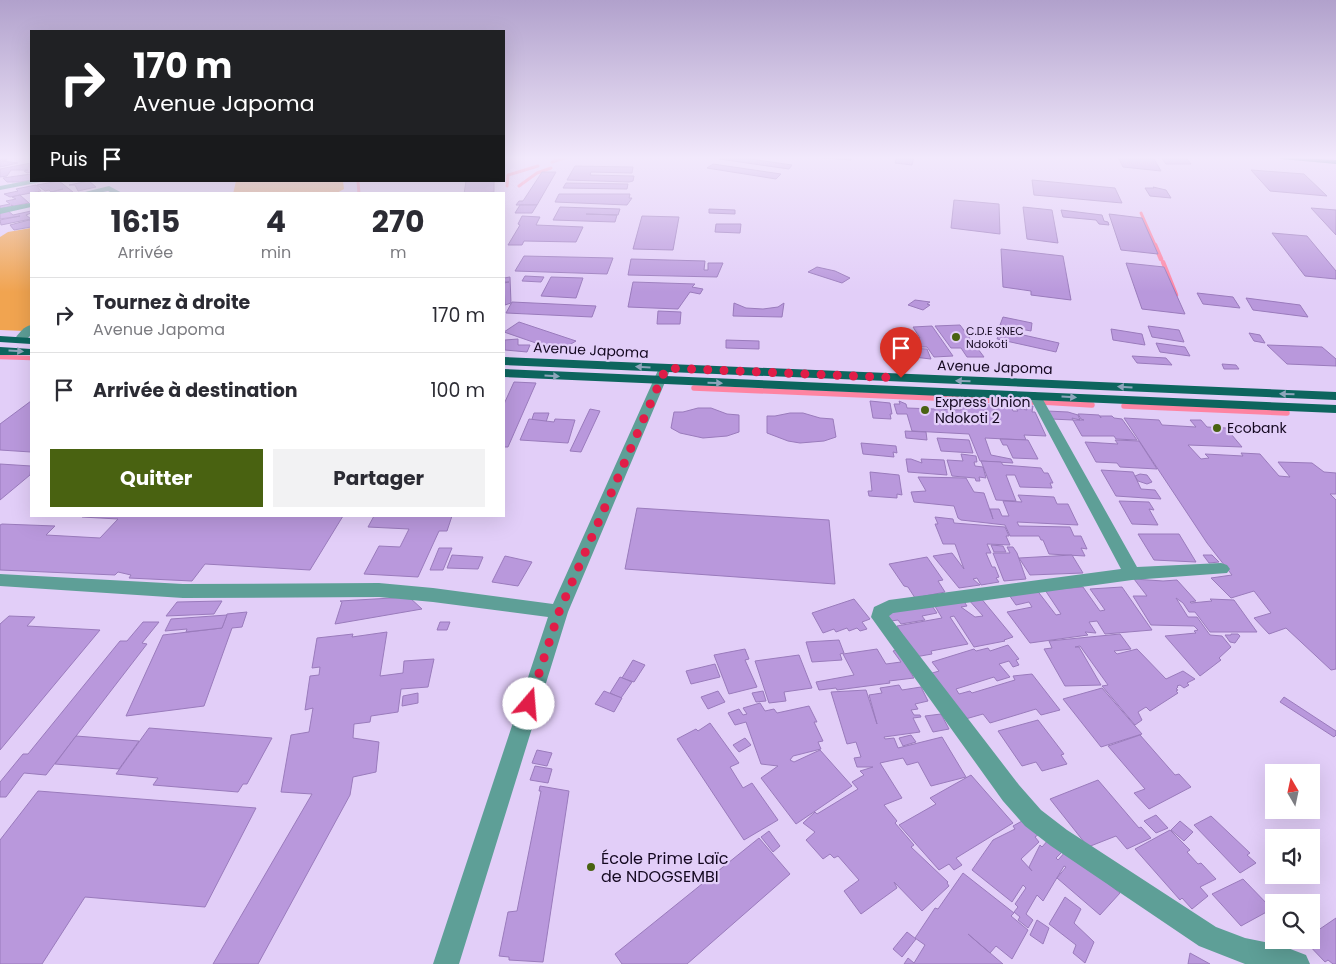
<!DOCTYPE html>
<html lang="fr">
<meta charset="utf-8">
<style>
:root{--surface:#fff;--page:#f2f2f3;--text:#2b2b33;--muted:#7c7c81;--line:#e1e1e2;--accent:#496211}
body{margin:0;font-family:Poppins,sans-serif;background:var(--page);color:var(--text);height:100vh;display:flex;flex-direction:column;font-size:19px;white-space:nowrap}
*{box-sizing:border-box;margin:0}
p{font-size:16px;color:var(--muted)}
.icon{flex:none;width:28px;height:28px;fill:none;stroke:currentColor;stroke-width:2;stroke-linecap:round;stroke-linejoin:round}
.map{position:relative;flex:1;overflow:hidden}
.sheet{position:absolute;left:30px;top:192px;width:475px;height:325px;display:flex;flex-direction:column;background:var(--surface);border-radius:0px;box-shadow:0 5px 20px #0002}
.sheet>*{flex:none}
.banner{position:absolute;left:30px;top:30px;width:475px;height:152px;border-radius:0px;box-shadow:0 5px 20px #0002;background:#202124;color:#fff;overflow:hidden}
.needle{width:32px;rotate:351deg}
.tools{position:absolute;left:1265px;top:764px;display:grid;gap:10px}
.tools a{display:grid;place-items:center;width:55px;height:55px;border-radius:0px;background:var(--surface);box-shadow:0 5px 20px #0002;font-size:25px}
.pin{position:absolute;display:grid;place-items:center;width:42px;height:42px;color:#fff;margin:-51px -21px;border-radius:50% 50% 50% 0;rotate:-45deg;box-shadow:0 0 5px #0007}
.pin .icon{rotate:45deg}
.me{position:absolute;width:55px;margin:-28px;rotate:18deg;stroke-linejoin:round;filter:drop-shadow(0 0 4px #0008)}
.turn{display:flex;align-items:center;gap:18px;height:105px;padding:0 20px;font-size:22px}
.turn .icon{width:65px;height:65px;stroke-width:2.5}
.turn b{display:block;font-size:35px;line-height:42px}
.then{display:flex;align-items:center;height:48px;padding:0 20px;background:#0003;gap:10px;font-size:19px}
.eta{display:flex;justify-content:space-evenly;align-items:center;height:85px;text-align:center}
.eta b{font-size:30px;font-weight:700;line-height:35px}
.action{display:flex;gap:10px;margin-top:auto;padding:10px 20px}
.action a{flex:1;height:58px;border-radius:0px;background:var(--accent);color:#fff;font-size:20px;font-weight:700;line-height:58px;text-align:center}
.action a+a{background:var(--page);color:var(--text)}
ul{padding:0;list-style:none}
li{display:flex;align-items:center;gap:15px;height:75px;padding:0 20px;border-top:1px solid var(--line)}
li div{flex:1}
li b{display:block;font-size:19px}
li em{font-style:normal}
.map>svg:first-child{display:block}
.green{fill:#f1a450}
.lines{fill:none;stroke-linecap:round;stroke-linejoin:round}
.stream-far2{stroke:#fe84a2;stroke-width:3}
.stream-far1{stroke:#fe84a2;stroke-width:4.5}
.stream{stroke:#fe84a2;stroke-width:5.5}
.building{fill:#b998dc;stroke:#9a7bbc}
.minor{fill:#5e9f97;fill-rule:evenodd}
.major{fill:#0d655e;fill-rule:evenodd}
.oneway{fill:#8da4ba}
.route{stroke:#e11d48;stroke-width:9;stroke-dasharray:0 16.2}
.poi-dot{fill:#496211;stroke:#e2cef8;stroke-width:2}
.labels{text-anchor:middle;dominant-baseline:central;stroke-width:4.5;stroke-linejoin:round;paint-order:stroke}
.far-poi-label{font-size:11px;fill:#140820;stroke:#e2cef8;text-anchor:start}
.street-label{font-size:14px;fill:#140820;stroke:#e2cef8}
.poi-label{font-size:14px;fill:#140820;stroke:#e2cef8;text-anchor:start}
.near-poi-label{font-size:16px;fill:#140820;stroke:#e2cef8;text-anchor:start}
</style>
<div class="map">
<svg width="1336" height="964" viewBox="0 0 1336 964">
<rect width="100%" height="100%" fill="#e2cef8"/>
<g class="green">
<polygon points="236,181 343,181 344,189 335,194 233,194"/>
<polygon points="31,228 31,324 26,331 0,330 0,237 8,232"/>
</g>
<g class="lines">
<g class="stream-far2">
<polyline points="552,162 567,157"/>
<polyline points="358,181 359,194"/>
<polyline points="507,186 508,175 538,166"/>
<polyline points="519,186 537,173 551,168"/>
<polyline points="1141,213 1156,247"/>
</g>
<g class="stream-far1">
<polyline points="1155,245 1161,259"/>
<polyline points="1163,262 1176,295"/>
<polyline points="0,357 31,358"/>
</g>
<g class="stream">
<polyline points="694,388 1033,402"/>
<polyline points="1042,402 1092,405"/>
<polyline points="1124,406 1287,413"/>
</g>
</g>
<g class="building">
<polygon points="722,157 737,157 792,165 789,169 719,159"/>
<polygon points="815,157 852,157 851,160"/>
<polygon points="897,157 914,157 912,165 895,163"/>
<polygon points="1118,157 1154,159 1161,171 1123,167"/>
<polygon points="1161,157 1181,157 1187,159 1191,164 1166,164"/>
<polygon points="3,159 7,160 2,161 18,163 0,167 0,160"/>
<polygon points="31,163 31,172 27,173 24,171 28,170 11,170 7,176 0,177 0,169"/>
<polygon points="713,164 781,174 776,179 707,168"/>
<polygon points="575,166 633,167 632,173 591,172 590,175 634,176 633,181 629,182 567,180"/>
<polygon points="1251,170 1304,174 1327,196 1270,191"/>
<polygon points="542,172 556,172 537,205 516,205 519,201 523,201"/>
<polygon points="31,174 31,180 20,182 7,182 3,178"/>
<polygon points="1032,180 1115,188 1122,203 1034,195"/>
<polygon points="59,181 73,192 54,194 51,192 63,189 51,192 49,190 45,191 37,185"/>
<polygon points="89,181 96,187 78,191 75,185 69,185"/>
<polygon points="466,181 494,181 494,192 464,194"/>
<polygon points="566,183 628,184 627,189 563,188"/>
<polygon points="36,185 41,191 10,197 4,194 18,191 16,189"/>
<polygon points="1153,187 1166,190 1171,198 1150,196 1145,188 1154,188"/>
<polygon points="559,194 630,194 629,198 632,198 627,205 555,202"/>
<polygon points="20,195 29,203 14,206 11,205 12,206 0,209 0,206 10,204 6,201 16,199 12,197"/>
<polygon points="954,200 999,204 1000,234 951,228"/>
<polygon points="520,205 537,205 532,213 515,213"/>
<polygon points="560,207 620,209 618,215 586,214 617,215 615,222 553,220"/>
<polygon points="1023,207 1052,210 1058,243 1027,239"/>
<polygon points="1311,208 1336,210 1336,235"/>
<polygon points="709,209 735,210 735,214 709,213"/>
<polygon points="7,210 13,215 31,211 31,213 26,215 31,219 1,225 0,220 20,216 0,219 0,212"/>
<polygon points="1061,210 1102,215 1104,221 1108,222 1109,225 1099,224 1096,220 1063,217"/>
<polygon points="1109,214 1142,218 1158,254 1121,250"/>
<polygon points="522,216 540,217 536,225 583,227 576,242 524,241 522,245 508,245 520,225 518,224"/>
<polygon points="642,216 679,217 673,250 633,249"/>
<polygon points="29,220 31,221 31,227 14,230 10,225"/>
<polygon points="716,224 741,224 740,233 715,232"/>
<polygon points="1272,233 1307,236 1336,271 1336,279 1305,276"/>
<polygon points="1001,249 1063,256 1071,300 1031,295 1031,291 1003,287"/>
<polygon points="524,256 613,258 607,274 515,271"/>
<polygon points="631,259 705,261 704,270 708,270 708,263 723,263 717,277 628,275"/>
<polygon points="1126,263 1164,267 1185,314 1142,309"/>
<polygon points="817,267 835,271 850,278 842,283 808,272"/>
<polygon points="525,276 544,277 541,282 522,281"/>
<polygon points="510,277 511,303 505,305 504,283 509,282 504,282 504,278"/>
<polygon points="551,277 583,278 576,298 541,296"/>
<polygon points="633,282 695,284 692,287 703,289 700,294 690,292 678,309 628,307"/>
<polygon points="1197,293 1233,297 1240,308 1203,304"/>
<polygon points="1246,298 1300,305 1308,317 1253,310"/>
<polygon points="915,300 930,302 927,304 930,305 923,310 908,305"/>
<polygon points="512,302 596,306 592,317 506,313"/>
<polygon points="734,303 746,308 763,309 778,307 784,303 782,317 733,316"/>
<polygon points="658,311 681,312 680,324 657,324"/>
<polygon points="1003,317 1032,323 1031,331 1000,325"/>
<polygon points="519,322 576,341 559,351 504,332"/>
<polygon points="960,325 984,357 967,357 961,348 951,348 935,326"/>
<polygon points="932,326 953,356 934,357 927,347 921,347 915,338 920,338 913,327"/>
<polygon points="1148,326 1179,330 1184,342 1152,337"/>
<polygon points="1111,329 1142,334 1145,345 1113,340"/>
<polygon points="1001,330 1059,343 1056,352 997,339"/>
<polygon points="1249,333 1260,335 1265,343 1254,341"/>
<polygon points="518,339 518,345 530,345 527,352 505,350 505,340"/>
<polygon points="726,340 759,341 759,349 726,348"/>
<polygon points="1156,343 1185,347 1190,356 1160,352"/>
<polygon points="1267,345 1322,347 1336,359 1336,366 1287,364"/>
<polygon points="574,346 583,347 581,354 574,353 575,351 572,351"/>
<polygon points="903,348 927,349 931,359 905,356"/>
<polygon points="1132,356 1166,358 1172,365 1137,363"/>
<polygon points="1222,364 1236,365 1239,369 1224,369"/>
<polygon points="514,382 536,383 508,447 504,447 504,404"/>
<polygon points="31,401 31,452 0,450 0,424"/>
<polygon points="870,401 890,403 892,414 890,414 891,419 873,418"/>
<polygon points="899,401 906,404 907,408 961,410 958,404 959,402 1011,407 1013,411 1018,411 1016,408 1027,410 1026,407 1033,406 1032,412 1035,412 1046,436 1024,435 1026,440 985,438 991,455 1011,459 1013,463 980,461 969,434 912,431 907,414 897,414 894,404 900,404"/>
<polygon points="698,408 711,408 727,414 739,415 739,432 727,436 703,438 680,433 671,428 674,412 683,412"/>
<polygon points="590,409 600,411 581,452 570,451"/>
<polygon points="1047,411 1068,412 1078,415 1080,420 1072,418 1073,420 1084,420 1081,419 1078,414 1081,414 1099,415 1101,418 1100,416 1112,416 1114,418 1122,419 1137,440 1116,439 1114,436 1082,436 1073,420 1051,419"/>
<polygon points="534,413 549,413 546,422 534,421 534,420 532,419"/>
<polygon points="790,413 803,413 820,418 833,419 836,437 824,441 800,443 788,441 767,433 767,416 775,416"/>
<polygon points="1124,418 1159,420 1162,425 1196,427 1190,420 1201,420 1207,427 1226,428 1242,447 1188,445 1201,459 1209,458 1205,454 1243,456 1241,453 1260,454 1279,476 1290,477 1278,462 1312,463 1324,472 1336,473 1336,494 1330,494 1336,500 1336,669 1331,670 1286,628 1269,634 1254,618 1271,613 1254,591 1231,598 1211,578 1232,575 1207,543"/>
<polygon points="529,419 554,422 555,419 575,420 568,443 520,440"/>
<polygon points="905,431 926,432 927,440 906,438"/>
<polygon points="937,438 969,440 973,453 941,451"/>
<polygon points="1000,439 1028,440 1038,459 1013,458 1007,445 1003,445"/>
<polygon points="1115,440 1139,441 1157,469 1120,467 1117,463 1096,462 1085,442 1118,444"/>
<polygon points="861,443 896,446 897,453 893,452 894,457 863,454"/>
<polygon points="961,454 976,456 977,462 974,462 975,466 983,467 986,478 979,477 980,481 976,481 975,478 952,476 947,460 963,461"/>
<polygon points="906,459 911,459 922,463 921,459 944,460 947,475 908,472"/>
<polygon points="981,461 1001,462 1003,465 1041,468 1044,473 1048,473 1053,483 1050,483 1052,488 1020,487 1015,475 1006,475 1016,501 996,500"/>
<polygon points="0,464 31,466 30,475 0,500"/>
<polygon points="1101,470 1133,472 1141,489 1155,490 1161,499 1116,496"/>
<polygon points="870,472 899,475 902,495 897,494 897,498 869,496 868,491 872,491"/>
<polygon points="1140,474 1147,475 1152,482 1147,484 1138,481 1135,476"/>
<polygon points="918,477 966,478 974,492 984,493 993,519 990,509 999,509 1002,516 1009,516 1003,501 1022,502 1018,495 1054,497 1057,504 1068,504 1078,525 1017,522 1019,526 1070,527 1074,536 1081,536 1087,549 1081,548 1085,556 1049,554 1043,540 1041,540 1039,536 1010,536 1005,525 961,520 958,518 954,506 914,502 911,492 926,491"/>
<polygon points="1119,501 1149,502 1154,510 1149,509 1158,525 1132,524"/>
<polygon points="637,508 829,520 835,584 625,569"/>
<polygon points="83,516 343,516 310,570 205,564 192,581 129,578 131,575 118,572 115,575 0,570 0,525 2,524 55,526 46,535 100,538 118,519 82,517"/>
<polygon points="374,516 452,516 447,531 439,531 418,577 364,574 379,546 400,547 409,529 368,527"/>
<polygon points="935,517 953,519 954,523 1005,527 1009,536 1006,536 1010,545 987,544 991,553 986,553 992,567 995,567 999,577 996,578 999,582 981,585 977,578 973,579 980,585 959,588 933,556 952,553 964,569 955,544 943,544 935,524 938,524"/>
<polygon points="1138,534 1179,534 1196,562 1154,560"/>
<polygon points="991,545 1003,546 1006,552 994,552"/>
<polygon points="1007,547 1013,547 1017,553 1026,579 1004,581 993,553 1010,553"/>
<polygon points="439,548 452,548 443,570 430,570"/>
<polygon points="452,555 483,557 478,569 447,568"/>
<polygon points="1072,555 1083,573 1030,575 1019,558"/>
<polygon points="1203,555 1212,555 1219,562 1209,563"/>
<polygon points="505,556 532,562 518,586 492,582"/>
<polygon points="927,557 943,580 938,581 945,592 915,598 908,587 904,586 889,564"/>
<polygon points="1134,579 1163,581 1177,580 1196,601 1190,602 1191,603 1212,601 1210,599 1234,600 1257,632 1210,632 1195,612 1189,612 1183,603 1176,598 1188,617 1197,617 1210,635 1222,636 1231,647 1219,658 1221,660 1200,676 1165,636 1196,633 1194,631 1198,630 1194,626 1151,625 1133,596 1147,596"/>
<polygon points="1083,587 1100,611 1105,610 1090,589 1122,587 1152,630 1105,634 1097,621 1089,622 1096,633 1085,632 1088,635 1030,643 1007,612 1032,607 1029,602 1016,605 1007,592 1036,589 1056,615 1061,614 1045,590"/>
<polygon points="409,597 422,609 335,624 342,602 340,601"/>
<polygon points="980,597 1013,637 1004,640 1005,641 974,647 954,616 950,617 968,644 931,651 932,654 915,657 897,626 942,618 933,603 963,600 967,606 961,607 975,617 983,616 968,599"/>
<polygon points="854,599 870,619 862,622 867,629 860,631 857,628 849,631 847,628 836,632 834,629 823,633 812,613"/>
<polygon points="222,601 214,614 166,616 177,602"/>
<polygon points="930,603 937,613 922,616 925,620 901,624 898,620 891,621 886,614"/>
<polygon points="247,612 242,627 232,628 204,706 126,716 163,635 222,628 227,614"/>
<polygon points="227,615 222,628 186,632 187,629 165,631 171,619"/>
<polygon points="9,616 35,617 27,626 100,630 0,750 0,624"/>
<polygon points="143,622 159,622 142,643 147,644 46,775 24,773 6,797 0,797 0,782 23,754 28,754 120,641 127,641"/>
<polygon points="440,622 450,622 447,630 437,630"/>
<polygon points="387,632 380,676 403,673 404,661 434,659 428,687 401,689 398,712 371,716 370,722 354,724 353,738 379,742 376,772 353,777 350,795 258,964 213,964 312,794 281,792 291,735 309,732 313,708 305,710 310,676 319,675 320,667 312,668 317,638 353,634 352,637"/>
<polygon points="1120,634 1131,649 1114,651 1117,654 1137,649 1166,679 1183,671 1195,679 1187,683 1189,685 1184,688 1180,685 1177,686 1178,687 1176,689 1178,690 1176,691 1178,693 1150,711 1146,707 1138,712 1142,720 1135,725 1102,686 1108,685 1080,646 1075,647 1079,647 1101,685 1065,686 1044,649 1052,648 1049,641"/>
<polygon points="1231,634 1238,634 1240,636 1235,643 1230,642 1225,635 1231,635"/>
<polygon points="839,640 844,653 840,654 842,660 812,662 806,642"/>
<polygon points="1008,645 1019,659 1016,660 1019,665 1013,667 1009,661 999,664 1010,677 997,681 994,677 956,689 959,694 970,691 972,693 1015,680 1013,676 1032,674 1060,710 1041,715 1036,709 990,723 983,714 962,720 929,674 939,671 932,662 974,649 976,651 988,648 990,651"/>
<polygon points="745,649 749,659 745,660 757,687 729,694 714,655"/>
<polygon points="877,649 886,664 901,662 893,651 897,650 914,678 889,681 890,683 837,690 836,688 819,690 816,682 854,675 843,654"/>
<polygon points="799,655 812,688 784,692 786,701 769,703 755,661"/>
<polygon points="633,660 645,665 634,682 622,678"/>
<polygon points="715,664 720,677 691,684 686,671"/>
<polygon points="620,677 632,682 621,698 610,693"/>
<polygon points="899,685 902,690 921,687 928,701 915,704 918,709 911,710 914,715 920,715 921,717 913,718 920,732 884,737 885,739 894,738 898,748 942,737 966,777 931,786 918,762 907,765 903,758 880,763 902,798 884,805 897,821 895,823 914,845 911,847 948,882 947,883 949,886 922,911 894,882 897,888 861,914 844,891 859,880 838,856 834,858 830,854 823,859 806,840 815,832 803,823 815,812 817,814 858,789 852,782 864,775 860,771 873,767 857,767 854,758 861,757 856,742 847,744 831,692 866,690 877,724 869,695 882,693 880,688"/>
<polygon points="1102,688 1142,734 1101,747 1063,699"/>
<polygon points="604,691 622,698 614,712 595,704"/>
<polygon points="718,691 725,702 708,709 701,697"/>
<polygon points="763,691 766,701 756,702 752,693"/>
<polygon points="418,693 418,703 402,706 403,696"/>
<polygon points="1284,697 1336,731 1336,735 1334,737 1280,702"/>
<polygon points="760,703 765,711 774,709 777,713 809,706 817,722 814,722 823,741 818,742 821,749 793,756 790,760 794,762 820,750 852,786 796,824 761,778 778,766 761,764 746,722 735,725 728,713 739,709 743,715 747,714 743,708"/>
<polygon points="941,714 949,729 933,732 925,716"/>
<polygon points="1038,720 1064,754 1061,755 1067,764 1042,771 1036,762 1022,766 998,731"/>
<polygon points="710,723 739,763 730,767 743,788 752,783 778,820 744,840 677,739 696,729 698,731"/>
<polygon points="149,728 272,738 247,784 243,784 238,792 153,785 158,778 116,774"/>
<polygon points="911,735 916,742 903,746 899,738"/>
<polygon points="1140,735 1175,775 1179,774 1191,787 1149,809 1134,793 1145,789 1108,746"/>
<polygon points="76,736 139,741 119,769 55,764"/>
<polygon points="745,738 751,745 739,752 733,745"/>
<polygon points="537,750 552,753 547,766 532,763"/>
<polygon points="535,766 552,769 548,783 530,780"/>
<polygon points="971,775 1013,823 956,858 962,865 954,870 949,864 939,870 899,825 936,804 930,798"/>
<polygon points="1098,780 1139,828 1141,827 1151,838 1127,849 1116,836 1088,847 1050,799"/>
<polygon points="540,786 569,791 543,962 509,960 509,957 499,956 508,912 517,911 541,791 539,791"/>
<polygon points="38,791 256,808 205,907 85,897 42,964 0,964 0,840"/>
<polygon points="1156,815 1168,828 1156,833 1144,821"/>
<polygon points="1211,816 1250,853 1247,855 1256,863 1240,873 1194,825"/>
<polygon points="1022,821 1039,834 1035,837 1039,842 1021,859 1032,871 1029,867 1040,845 1042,847 1049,839 1062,852 1056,858 1058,860 1066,851 1120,893 1100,915 1057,878 1066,867 1064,866 1043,901 1037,895 1026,914 1033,920 1028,928 1018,920 1020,917 1014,912 1018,907 1015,904 1026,888 1023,885 1012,902 972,870 993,840 1015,829 1013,826"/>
<polygon points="1180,821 1193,832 1184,841 1171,830"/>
<polygon points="1170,830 1190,850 1187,852 1198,864 1201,863 1216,879 1200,887 1208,896 1192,909 1182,898 1180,900 1135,849"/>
<polygon points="769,831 780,846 773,852 761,837"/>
<polygon points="759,838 790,874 687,964 622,964 615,954"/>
<polygon points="963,873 1014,913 1011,916 1028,930 1012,959 996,946 990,953 968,934 1003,964 904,964 908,958 914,963 925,945 915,938 935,908 938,909"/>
<polygon points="1243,879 1272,909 1241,926 1212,894"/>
<polygon points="1065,897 1081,909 1074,923 1094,942 1085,963 1073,953 1076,945 1049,924"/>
<polygon points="1336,918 1336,964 1333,964 1328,960 1325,962 1304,940 1311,940 1311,935"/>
<polygon points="1037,920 1049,928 1043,944 1030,935"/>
<polygon points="907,932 916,939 902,957 893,949"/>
<polygon points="1190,953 1210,964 1188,964"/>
</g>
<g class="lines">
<g class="minor">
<polygon points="31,180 46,181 0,190 0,186"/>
<polygon points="109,186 124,194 114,194 108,191 93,194 77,194"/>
<polygon points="31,203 31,207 0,214 0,208"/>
<path d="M31 325V335L24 342H16L14 340C18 334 24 326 31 325Z"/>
<polygon points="665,364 671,368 568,612 459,964 433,964 548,617 433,602 379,597 183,598 0,586 0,574 183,584 379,583 433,588 553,604 659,368"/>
<polygon points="1035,392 1041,396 1137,567 1221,563 1227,565 1230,569 1227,573 1132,580 893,613 889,616 1019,785 1041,810 1067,830 1216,927 1245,938 1280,945 1306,955 1310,964 1245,964 1199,946 1051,846 1025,826 1003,801 871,617 874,607 889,600 1121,569 1029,396"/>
</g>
<g class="major">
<polygon points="1278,157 1336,160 1336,164 1281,159"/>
<polygon points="0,336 31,338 31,344 0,342"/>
<polygon points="0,347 31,349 31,355 0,355"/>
<polygon points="504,357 1336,392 1336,400 504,365"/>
<polygon points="504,369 1336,405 1336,413 504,377"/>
</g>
</g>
<defs><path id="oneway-solid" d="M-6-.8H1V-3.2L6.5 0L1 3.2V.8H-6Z" transform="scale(1.25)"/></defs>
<g class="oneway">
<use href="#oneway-solid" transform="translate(16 351) rotate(3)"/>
<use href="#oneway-solid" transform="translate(643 367) rotate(-177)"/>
<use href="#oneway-solid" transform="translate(552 376) rotate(3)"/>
<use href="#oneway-solid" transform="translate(963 381) rotate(-178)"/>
<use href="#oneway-solid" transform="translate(715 383) rotate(2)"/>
<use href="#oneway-solid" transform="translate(1125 387) rotate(-177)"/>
<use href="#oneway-solid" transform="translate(1287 394) rotate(-178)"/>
<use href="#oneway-solid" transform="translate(1069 397) rotate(3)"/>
</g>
<linearGradient id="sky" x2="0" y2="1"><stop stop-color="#b1a1cc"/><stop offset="0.54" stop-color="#f2e9fc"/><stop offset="1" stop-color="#f2e9fc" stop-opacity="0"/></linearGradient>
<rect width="1336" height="292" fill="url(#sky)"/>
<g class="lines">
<polyline class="route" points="529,704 559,612 666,368 901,378"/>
</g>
<g class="poi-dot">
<circle cx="956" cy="337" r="5"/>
<circle cx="925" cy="410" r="5"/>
<circle cx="1217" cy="428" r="5"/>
<circle cx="591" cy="867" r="5"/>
</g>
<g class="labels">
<g class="far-poi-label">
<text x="966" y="331">C.D.E SNEC<tspan x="966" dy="13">Ndokoti</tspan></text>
</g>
<g class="street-label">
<text transform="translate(591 350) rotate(3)">Avenue Japoma</text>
<text transform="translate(995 367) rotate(2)">Avenue Japoma</text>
</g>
<g class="poi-label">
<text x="935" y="402">Express Union<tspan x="935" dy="16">Ndokoti 2</tspan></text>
<text x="1227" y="428">Ecobank</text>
</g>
<g class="near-poi-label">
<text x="601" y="858">École Prime Laïc<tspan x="601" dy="18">de NDOGSEMBI</tspan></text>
</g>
</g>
</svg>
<div class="tools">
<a><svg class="needle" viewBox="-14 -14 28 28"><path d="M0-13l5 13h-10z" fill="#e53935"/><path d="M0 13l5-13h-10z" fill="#7c7c81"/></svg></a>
<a><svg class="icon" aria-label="sound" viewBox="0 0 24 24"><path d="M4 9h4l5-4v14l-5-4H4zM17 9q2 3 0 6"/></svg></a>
<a><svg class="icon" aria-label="search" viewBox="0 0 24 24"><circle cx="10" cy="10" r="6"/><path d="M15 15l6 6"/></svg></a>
</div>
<div class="pin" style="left:901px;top:378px;background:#d93025"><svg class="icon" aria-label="arrive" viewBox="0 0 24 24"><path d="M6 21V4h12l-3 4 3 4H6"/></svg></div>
<svg class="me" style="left:529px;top:704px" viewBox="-20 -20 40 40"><circle r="19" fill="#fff"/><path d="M0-13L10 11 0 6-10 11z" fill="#e11d48"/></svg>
<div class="banner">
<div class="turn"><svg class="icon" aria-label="right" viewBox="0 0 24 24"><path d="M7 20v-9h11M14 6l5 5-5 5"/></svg><div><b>170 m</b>Avenue Japoma</div></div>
<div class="then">Puis<svg class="icon" aria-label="arrive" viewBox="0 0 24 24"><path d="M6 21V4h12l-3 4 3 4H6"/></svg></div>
</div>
<section class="sheet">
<div class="eta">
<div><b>16:15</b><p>Arrivée</p></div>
<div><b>4</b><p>min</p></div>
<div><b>270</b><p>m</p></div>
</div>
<ul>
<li><svg class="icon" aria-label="right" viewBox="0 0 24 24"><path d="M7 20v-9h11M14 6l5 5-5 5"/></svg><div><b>Tournez à droite</b><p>Avenue Japoma</p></div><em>170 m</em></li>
<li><svg class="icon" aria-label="arrive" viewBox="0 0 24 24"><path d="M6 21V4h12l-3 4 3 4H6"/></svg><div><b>Arrivée à destination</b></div><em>100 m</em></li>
</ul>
<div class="action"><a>Quitter</a><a>Partager</a></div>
</section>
</div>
